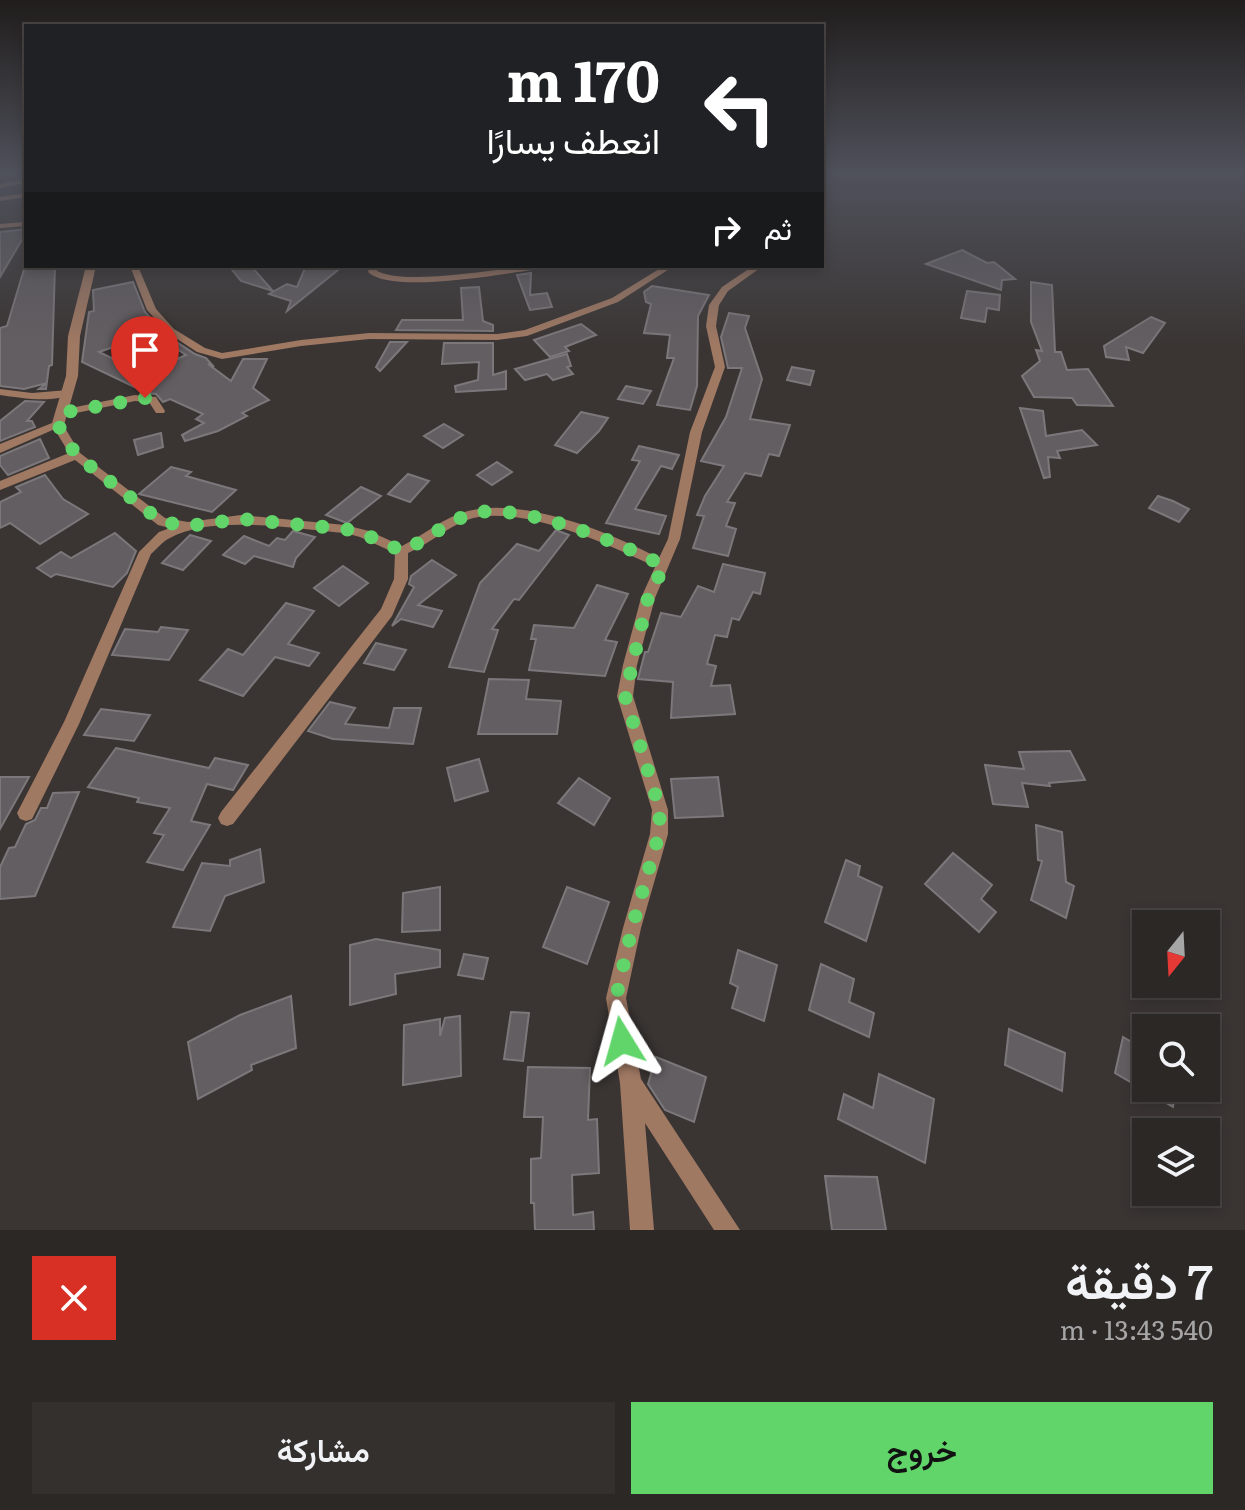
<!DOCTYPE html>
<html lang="ar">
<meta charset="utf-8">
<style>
:root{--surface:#2c2826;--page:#34302e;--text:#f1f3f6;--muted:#a6a6a7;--line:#484443;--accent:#61d46a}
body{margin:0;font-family:Literata,Vazirmatn,serif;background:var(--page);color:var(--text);direction:rtl;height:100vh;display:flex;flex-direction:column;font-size:30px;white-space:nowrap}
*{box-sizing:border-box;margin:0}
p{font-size:26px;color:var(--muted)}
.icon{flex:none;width:44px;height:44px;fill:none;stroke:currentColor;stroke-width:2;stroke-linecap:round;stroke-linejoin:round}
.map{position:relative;height:1230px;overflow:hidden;direction:ltr}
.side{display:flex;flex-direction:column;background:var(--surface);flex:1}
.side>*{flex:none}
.top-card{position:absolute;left:24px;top:24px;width:800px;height:244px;border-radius:0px;box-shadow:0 4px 12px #0003,0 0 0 2px var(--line);direction:rtl;background:#202124;color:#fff;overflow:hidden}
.needle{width:52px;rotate:198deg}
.buttons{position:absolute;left:1132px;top:910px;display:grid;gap:16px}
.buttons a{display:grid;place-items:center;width:88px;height:88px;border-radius:0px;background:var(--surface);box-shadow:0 4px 12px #0003,0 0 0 2px var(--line);font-size:40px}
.pin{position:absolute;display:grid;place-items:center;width:68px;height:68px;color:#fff;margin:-82px -34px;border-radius:50% 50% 50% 0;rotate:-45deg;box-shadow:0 0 8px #0007}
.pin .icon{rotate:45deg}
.me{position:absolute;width:88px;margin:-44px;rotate:352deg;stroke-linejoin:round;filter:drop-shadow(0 0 6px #0008)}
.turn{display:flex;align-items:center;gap:28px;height:168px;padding:0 32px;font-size:36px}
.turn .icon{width:104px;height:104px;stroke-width:2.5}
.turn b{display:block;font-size:56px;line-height:68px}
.then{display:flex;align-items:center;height:76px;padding:0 32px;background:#0003;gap:16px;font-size:30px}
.round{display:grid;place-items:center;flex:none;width:84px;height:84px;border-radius:0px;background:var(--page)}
.head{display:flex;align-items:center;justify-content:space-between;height:136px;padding:0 32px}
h1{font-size:48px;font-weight:600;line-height:60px}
.primary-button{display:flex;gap:16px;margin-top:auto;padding:16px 32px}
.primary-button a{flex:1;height:92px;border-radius:0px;background:var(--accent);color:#111;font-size:32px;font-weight:600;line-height:92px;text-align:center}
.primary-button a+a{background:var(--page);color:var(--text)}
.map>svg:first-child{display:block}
.building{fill:#635e61;stroke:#7c777a;stroke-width:2;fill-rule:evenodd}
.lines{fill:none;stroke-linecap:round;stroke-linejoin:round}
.minor{fill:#a07963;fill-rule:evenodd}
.tertiary{fill:#a07963;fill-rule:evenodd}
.route{stroke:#61d46a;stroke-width:14;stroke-dasharray:0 25.2}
</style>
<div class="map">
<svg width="1245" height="1230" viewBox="0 0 1245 1230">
<rect width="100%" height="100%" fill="#3a3533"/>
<g class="building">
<polygon points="26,229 26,233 0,277 0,232"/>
<polygon points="962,250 987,263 994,262 1015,279 1002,280 1001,290 926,264"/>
<polygon points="25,266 55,266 52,365 49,366 46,389 39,389 47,383 24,389 0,386 0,328 7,326"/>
<polygon points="229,266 251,266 273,291 241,281"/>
<polygon points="306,266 343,266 287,311 291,301 269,294 287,284 297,287"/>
<polygon points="531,273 530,295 547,293 552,307 530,310 517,275"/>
<path d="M133 282 145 312 166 335 195 354 206 358 214 367 208 364 231 381 243 359H267L253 388 269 400 242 413 247 416 218 431 185 441 182 435 204 423 196 419 203 414 170 399 163 402 156 394 147 393 82 362 89 312 94 311 93 290ZM153 333 186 355 144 374 99 352Z"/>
<polygon points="1031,282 1052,285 1055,352 1061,352 1067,370 1088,369 1113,406 1077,405 1072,398 1034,397 1022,376 1040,361 1036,350 1042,351 1031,322"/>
<polygon points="652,286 709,295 698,316 697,386 690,410 657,405 674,358 667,358 670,335 644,333 651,304 646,302 644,292"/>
<polygon points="479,287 483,321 493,325 493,331 396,330 402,320 463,320 461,288"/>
<polygon points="967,291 1000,295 999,310 987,308 985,322 961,318"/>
<polygon points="729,313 749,316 745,328 762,379 750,419 790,425 779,456 769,454 761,476 745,473 727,502 735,503 726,526 736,529 728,556 693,548 704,516 697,515 705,496 724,466 701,461 726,417 742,368 728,368 721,337"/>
<polygon points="1151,317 1165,323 1143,353 1126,347 1129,360 1106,357 1104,346"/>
<polygon points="581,324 596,335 565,347 569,351 550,357 534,340"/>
<polygon points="390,342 407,342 380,371 376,367"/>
<polygon points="444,343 493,343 493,375 506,371 506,389 456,392 455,386 478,380 479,362 442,364"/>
<polygon points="567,354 571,366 567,367 573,374 553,380 547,374 525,380 515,369"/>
<polygon points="792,367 814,371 810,385 787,380"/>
<polygon points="626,386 651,391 643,404 618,399"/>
<polygon points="25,401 44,402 27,421 32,421 35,427 0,441 0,421"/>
<polygon points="1020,408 1043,411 1046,436 1082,430 1097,445 1057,451 1060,458 1048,457 1050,477 1044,478"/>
<polygon points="581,412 608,418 599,431 577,453 555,445"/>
<polygon points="444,424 463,435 443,448 424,436"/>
<polygon points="161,433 163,447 138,455 134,440"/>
<polygon points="40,439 49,458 8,475 0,465 0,456"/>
<polygon points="639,446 679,455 672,469 661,466 635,509 666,516 659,534 606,523 640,461 632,460"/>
<polygon points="497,462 512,472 492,485 477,475"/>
<polygon points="171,467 191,472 186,476 236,490 212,512 139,494"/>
<polygon points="408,474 429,481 410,502 388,494"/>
<polygon points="45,475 63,499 88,514 40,544 10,523 0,528 0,502 21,492 16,487"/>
<polygon points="361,487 381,496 347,523 326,515"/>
<polygon points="1158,496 1173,501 1189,509 1179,522 1149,508"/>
<polygon points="556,530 569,535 519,600 514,599 492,629 498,630 484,672 449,667 480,583 517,544 539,551"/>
<polygon points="293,531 315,537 296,558 293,567 254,556 245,564 223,555 244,536 269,546 277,538 285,540"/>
<polygon points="115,533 136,551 127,573 113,587 56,574 51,577 37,568 61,552 71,558"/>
<polygon points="190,535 211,541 183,570 162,563"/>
<polygon points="432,560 456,575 418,605 442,611 433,627 401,619 392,626 414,587 409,584 411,576"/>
<polygon points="723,564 765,573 760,594 753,592 739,620 732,618 727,637 715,635 707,664 716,666 711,686 730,685 735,714 671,718 673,682 638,679 645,652 648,652 661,613 681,617 698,586 714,592"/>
<polygon points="343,566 368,583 339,606 314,588"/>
<polygon points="597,585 628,594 605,640 617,642 605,676 529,670 536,639 531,639 534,625 574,628"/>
<polygon points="286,603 314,611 288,644 319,653 309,666 275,657 243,696 200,680 228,649 243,655"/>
<polygon points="161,627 188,630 169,660 112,655 125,629 158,632"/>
<polygon points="376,643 406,650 394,670 364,663"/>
<polygon points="489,679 529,680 526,699 561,701 557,734 478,734"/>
<polygon points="330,702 355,708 345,724 389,728 394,708 421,708 413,744 333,739 308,731"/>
<polygon points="101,709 150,715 134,741 84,735"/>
<polygon points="116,748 209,768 215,758 248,765 233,790 207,784 191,821 210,825 183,870 147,862 164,835 154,833 170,808 137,802 139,798 88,787"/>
<polygon points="1070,751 1085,780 1049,783 1050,786 1022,783 1028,807 993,804 985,765 1024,769 1019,752"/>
<polygon points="479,759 488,791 455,801 447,768"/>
<polygon points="0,777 29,777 0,829"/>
<polygon points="718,777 723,816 675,818 671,779"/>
<polygon points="579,778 610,798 594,825 558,803"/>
<polygon points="79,792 35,896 0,899 0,867 9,848 15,847 26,824 35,820 41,808 47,808 53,793"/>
<polygon points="1036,825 1062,832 1066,882 1074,886 1066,918 1031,900 1042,861 1038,860"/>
<polygon points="260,849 264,882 225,896 210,931 173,927 202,863 230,866 230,860"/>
<polygon points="953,853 992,885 981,899 996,912 979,932 925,884"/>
<polygon points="846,860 860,866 858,876 882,887 866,941 825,922"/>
<polygon points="440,887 440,930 402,932 403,893"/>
<polygon points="567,887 609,902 587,964 543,947"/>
<polygon points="376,939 440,950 440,967 395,974 396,994 350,1005 350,945"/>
<polygon points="738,950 777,965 764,1021 732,1008 738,987 730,983"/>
<polygon points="464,954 488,958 483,979 458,975"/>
<polygon points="821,964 854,979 849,1002 874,1013 869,1037 809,1010"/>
<polygon points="291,996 296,1048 251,1065 252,1070 198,1099 188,1042 240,1015"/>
<polygon points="511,1012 529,1013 523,1061 504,1059"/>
<polygon points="460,1016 461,1076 403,1085 404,1025 440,1019 440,1036 445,1018"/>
<polygon points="1009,1029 1065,1053 1062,1091 1005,1065"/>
<polygon points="1123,1037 1146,1050 1146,1088 1176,1088 1173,1107 1115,1073"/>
<polygon points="656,1057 706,1077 694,1122 665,1110 648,1084"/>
<polygon points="528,1067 590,1068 588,1120 597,1119 599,1173 572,1175 573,1215 593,1212 594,1230 535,1230 534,1203 531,1203 531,1159 541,1158 543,1117 524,1117"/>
<polygon points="879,1074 934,1099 925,1163 838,1119 844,1094 873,1108"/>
<polygon points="825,1176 877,1177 886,1230 832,1230"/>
</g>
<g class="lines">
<g class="minor">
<polygon points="26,179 26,183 0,188 0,184"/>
<polygon points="26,193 26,197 0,201 0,197"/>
<polygon points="26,222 26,226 0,228 0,224"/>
<polygon points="130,266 138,266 156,309 174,329 205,348 222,353 301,340 369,333 497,334 525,330 612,298 664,266 674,266 618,302 527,336 497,340 369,339 301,346 222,359 197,352 168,333 147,310"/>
<path d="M370 266H378L377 271C409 287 502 266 544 266L540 269C505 273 392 295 368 272Z"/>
<path d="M753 266H763L728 291 719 305 716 326 725 367 702 432 680 539 655 598 637 665 633 696 668 810V834L641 928 626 998 641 1079 740 1230H714L645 1123 654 1230H630L620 1083 606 998 623 928 650 834 652 810 617 696 623 665 641 598 655 567C611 545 516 502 467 520 446 528 429 544 408 553V579L392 616 233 824 227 826 221 824 218 818 221 812 381 609 394 579 395 553 360 537 345 533C297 529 212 514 170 538 163 541 157 549 151 554L79 724 32 819 26 821 20 819 17 813 64 722 139 552 159 532 170 528 158 525 75 460 0 490V481L69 453 52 425 58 422 62 423 80 453 165 518 188 522 241 515 345 525 369 531 402 546C424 535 444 517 468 511 525 497 609 532 659 558L668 539 690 432 715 367 706 326 709 305 722 287Z"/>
<path d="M0 389 32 393 68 390 73 393C54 404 22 398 0 395Z"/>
<polygon points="135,395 156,397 165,411 164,413 156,413 149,402 135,401 61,416 56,413 61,410"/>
</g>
<polygon class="tertiary" points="86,266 96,266 80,336 78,376 64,425 0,453 0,444 52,423 66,376 68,336"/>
</g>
<linearGradient id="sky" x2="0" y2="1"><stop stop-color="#201d1c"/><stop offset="0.5" stop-color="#4f515b"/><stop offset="1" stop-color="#4f515b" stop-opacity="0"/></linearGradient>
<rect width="1245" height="346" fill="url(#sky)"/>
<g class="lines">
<path class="route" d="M145 398 61 413 58 425 76 455 162 522 188 526 241 519 345 529 364 534 402 551C426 541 445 523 468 515 512 498 624 544 664 566L648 598 625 696 660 810 659 834 632 928 616 998 622 1041"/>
</g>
</svg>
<div class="buttons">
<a><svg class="needle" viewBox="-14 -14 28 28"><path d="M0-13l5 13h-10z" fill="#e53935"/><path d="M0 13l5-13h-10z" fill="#a6a6a7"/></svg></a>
<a><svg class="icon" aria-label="search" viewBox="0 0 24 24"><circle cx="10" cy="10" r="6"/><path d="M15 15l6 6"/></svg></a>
<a><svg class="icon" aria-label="layers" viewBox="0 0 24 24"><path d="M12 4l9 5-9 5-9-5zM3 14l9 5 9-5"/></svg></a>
</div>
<div class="pin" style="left:145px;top:398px;background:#d93025"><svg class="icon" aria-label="arrive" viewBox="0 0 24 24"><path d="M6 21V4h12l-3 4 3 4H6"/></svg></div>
<svg class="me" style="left:622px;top:1041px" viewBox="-20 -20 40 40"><path d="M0-17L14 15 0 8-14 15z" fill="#61d46a" stroke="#fff" stroke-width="4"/></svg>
<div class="top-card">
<div class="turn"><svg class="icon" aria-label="left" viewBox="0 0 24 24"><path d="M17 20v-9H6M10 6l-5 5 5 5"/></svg><div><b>170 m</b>انعطف يسارًا</div></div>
<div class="then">ثم<svg class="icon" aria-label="right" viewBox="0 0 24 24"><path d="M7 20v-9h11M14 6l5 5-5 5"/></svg></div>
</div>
</div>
<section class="side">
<div class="head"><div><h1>7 دقيقة</h1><p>540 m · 13:43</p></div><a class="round" style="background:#d93025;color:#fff"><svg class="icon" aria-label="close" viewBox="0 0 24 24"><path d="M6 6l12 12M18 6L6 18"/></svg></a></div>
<div class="primary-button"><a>خروج</a><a>مشاركة</a></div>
</section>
